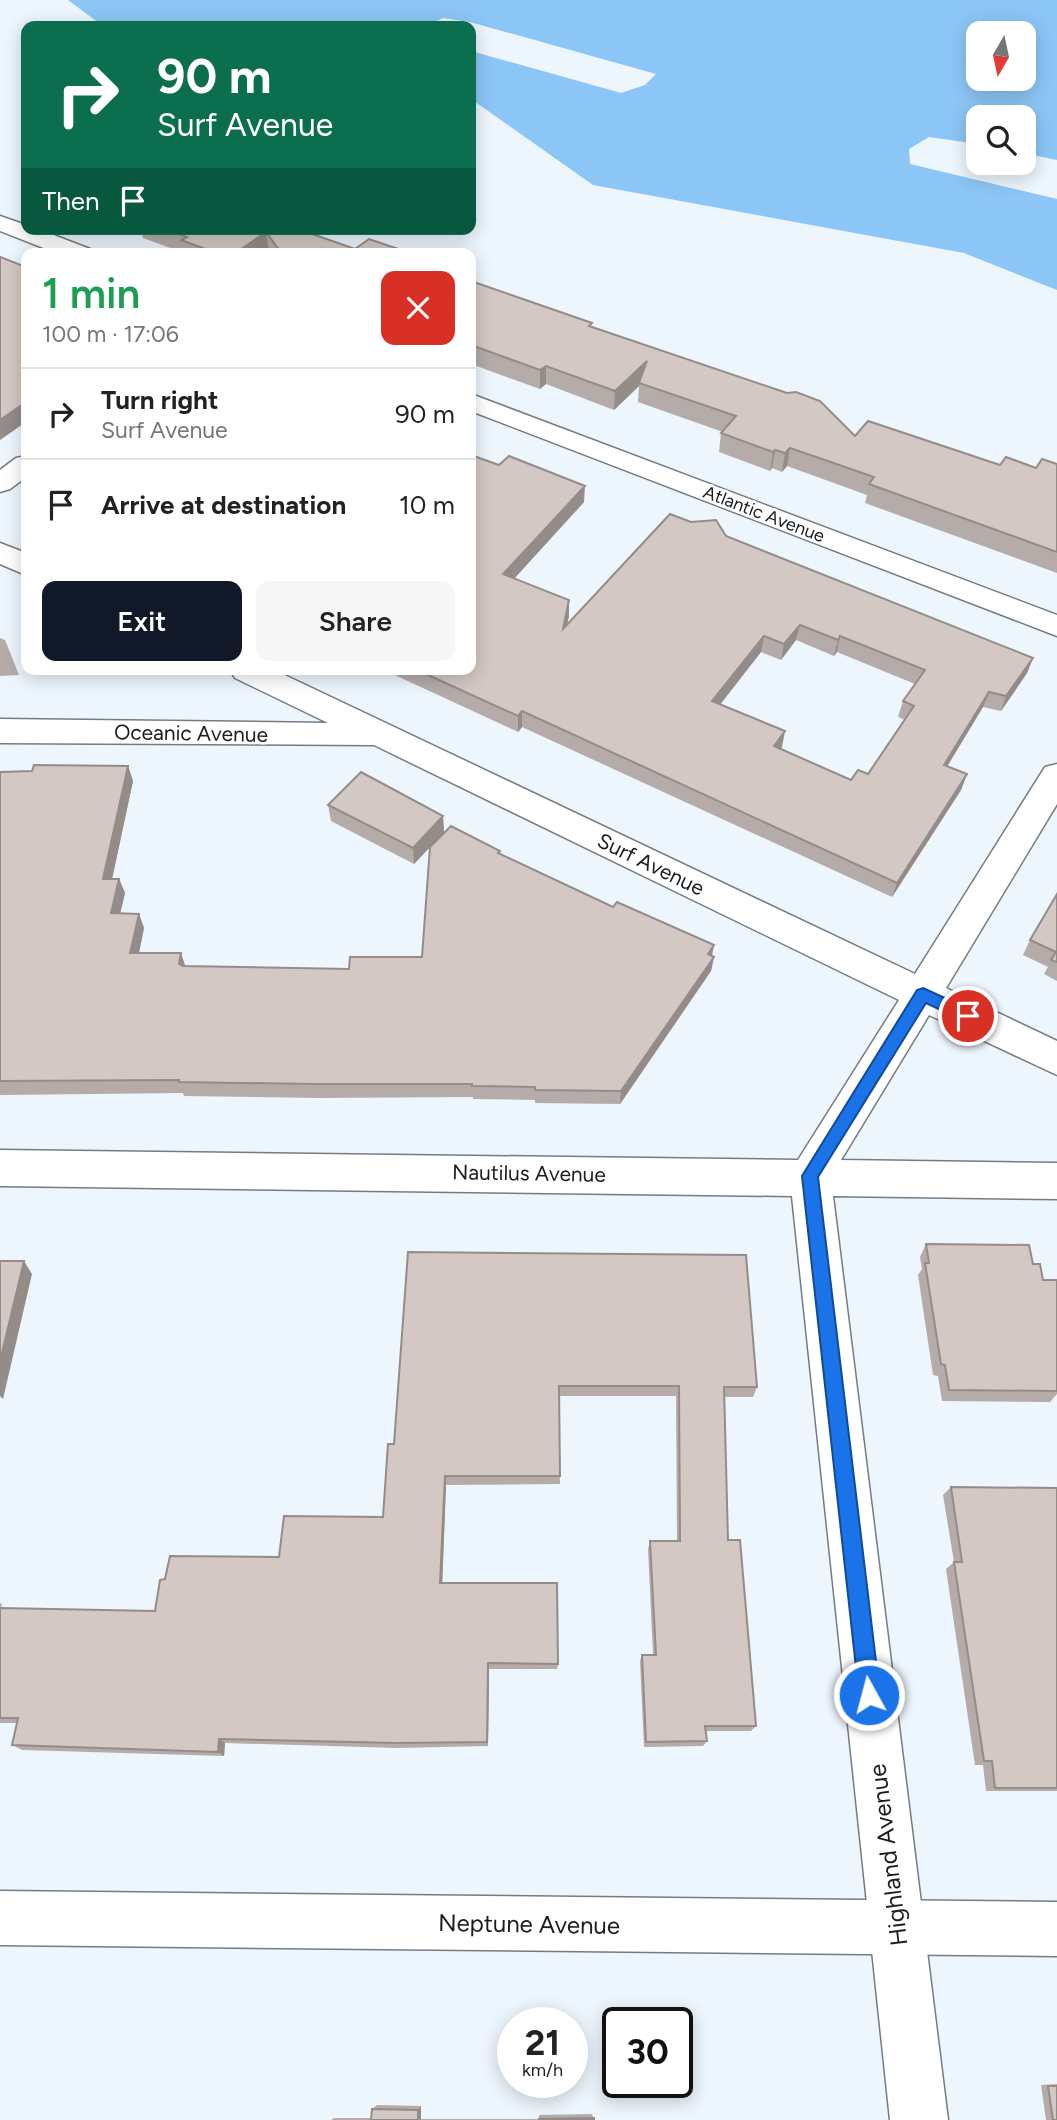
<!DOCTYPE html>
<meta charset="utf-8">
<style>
:root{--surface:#fff;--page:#f6f6f6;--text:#222;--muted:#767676;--line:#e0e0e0;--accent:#111827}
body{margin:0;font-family:Figtree,sans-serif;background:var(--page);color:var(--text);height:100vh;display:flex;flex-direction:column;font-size:26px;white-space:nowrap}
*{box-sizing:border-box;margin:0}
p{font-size:23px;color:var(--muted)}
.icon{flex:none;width:38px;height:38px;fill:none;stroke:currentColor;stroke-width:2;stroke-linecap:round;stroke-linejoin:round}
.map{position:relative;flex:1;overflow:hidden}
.panel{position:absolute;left:21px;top:248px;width:455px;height:427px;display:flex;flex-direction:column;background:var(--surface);border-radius:14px;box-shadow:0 4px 18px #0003}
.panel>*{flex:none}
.guide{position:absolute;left:21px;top:21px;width:455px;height:214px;border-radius:14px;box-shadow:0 4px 18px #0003;background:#0b6e4f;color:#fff;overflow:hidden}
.needle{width:46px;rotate:189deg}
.buttons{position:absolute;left:966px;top:21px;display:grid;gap:14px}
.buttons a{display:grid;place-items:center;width:70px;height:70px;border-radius:14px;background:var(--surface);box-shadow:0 4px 18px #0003;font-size:35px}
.speed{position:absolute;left:497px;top:2007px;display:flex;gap:14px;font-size:35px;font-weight:700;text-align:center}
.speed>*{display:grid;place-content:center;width:91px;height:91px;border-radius:50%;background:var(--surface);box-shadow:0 4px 18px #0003;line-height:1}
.speed small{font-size:18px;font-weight:400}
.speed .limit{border:4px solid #111;border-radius:10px;background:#fff;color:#111}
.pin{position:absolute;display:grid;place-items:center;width:60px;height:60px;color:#fff;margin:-30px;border:4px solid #fff;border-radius:50%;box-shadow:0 2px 7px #0007}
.me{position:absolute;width:77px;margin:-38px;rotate:353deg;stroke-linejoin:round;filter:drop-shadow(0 0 5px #0008)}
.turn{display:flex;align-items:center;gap:24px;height:147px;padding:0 21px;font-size:32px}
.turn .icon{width:91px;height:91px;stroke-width:2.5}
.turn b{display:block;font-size:49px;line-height:60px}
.then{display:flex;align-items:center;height:66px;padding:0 21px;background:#0003;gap:14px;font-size:26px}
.round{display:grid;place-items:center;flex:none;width:74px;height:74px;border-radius:14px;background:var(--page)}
.head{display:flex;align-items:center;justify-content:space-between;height:119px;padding:0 21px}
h1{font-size:42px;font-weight:600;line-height:52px;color:#1e9e55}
.action{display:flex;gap:14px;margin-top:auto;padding:14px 21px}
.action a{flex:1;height:80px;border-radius:14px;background:var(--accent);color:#fff;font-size:28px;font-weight:600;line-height:80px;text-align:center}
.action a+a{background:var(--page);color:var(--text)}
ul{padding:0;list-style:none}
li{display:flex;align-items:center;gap:21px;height:91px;padding:0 21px;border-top:2px solid var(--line)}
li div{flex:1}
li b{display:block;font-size:26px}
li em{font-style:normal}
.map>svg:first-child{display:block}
.water{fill:#8cc6f6;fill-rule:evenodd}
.pier{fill:#edf5fd}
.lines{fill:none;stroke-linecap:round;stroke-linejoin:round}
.street-casing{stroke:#747c83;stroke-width:3}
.secondary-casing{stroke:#747c83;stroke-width:3}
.street{fill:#fff;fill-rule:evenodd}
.secondary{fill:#fff;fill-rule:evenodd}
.wall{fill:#b5aca9;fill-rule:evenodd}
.shaded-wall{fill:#948c89}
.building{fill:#d3c8c4;stroke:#948c89;stroke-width:2;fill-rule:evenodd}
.route{fill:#1a73e8;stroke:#114b97;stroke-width:2}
.labels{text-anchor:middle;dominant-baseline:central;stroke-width:5;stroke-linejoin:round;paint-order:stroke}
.far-street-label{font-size:18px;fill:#1a1d20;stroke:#fff}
.street-label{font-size:21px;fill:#1a1d20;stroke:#fff}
.near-street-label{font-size:24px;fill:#1a1d20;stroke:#fff}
</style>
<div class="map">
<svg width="1057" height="2120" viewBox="0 0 1057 2120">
<rect width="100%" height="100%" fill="#edf5fd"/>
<path class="water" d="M68 0H1057V290L964 253 593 185 471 99V26H103ZM978 33H1024V79H978ZM978 117H1024V163H978Z"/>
<g class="pier">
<polygon points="443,18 470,22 656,74 645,85 621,93 471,51 471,26 427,26"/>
<polygon points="929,137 978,144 978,163 1024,163 1024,153 1057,160 1057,199 910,164 909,149"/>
</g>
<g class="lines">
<defs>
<g id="street">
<polygon points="0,216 26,225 26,229 38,229 90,249 93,254 59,254 0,231"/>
<polygon points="471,394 1057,615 1057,636 471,411"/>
<polygon points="26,456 26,477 10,489 0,492 0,470 16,458"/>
<polygon points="0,543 26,553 26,575 0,564"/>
<polygon points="230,670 274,670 915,974 1045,767 1057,764 1057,804 946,988 1057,1041 1057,1075 929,1015 841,1160 1057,1163 1057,1199 833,1196 948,2120 890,2120 792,1196 0,1186 0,1150 798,1160 899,1000 374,745 0,743 0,719 328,723 235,678"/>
</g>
<polygon id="secondary" points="0,1891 1057,1902 1057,1956 0,1945"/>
</defs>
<use href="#street" class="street-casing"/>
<use href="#secondary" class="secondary-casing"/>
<use href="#street" class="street"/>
<use href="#secondary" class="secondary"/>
</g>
<g class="wall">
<polygon points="141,229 298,229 355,249 413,254 271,254 269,250 263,254 184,254 184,253 143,238"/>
<polygon points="471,281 592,327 855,436 1000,465 1036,468 1057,464 1057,573 865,503 867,495 787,466 782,472 772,468 770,471 719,452 721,433 723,432 638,402 639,386 614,410 546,384 540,389 471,364"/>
<path d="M471 455 584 502 514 578 569 600V616L567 624 726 536 1033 658 1027 673 1001 711 983 707 947 766 967 774 961 790 892 897 522 727 518 732 384 670H471ZM796 640 834 656 837 652 915 684 903 701 898 717 905 720 868 774 851 780 780 749 782 747 720 705 761 652 781 660Z"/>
<polygon points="0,638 5,640 19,675 0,676"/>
<polygon points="128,766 133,781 112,879 119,879 125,893 120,913 139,914 144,928 139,953 185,966 349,969 422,957 500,851 500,854 613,907 714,945 712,956 714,957 711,971 620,1104 535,1103 535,1100 473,1099 473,1097 317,1098 184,1096 183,1093 0,1095 0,772 32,771"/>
<polygon points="328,805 443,816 444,832 414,864 331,821"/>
<polygon points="1057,894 1057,981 1044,974 1048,967 1023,955 1030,940"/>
<polygon points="926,1244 1033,1264 1043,1280 1057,1280 1057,1394 1050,1402 942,1401 938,1376 933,1375 918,1275 922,1269 920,1257"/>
<polygon points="408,1252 757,1387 753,1397 724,1397 728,1540 756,1726 751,1731 706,1731 707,1741 703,1746 644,1747 640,1661 642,1655 653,1655 648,1549 650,1541 677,1541 676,1396 559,1396 560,1484 446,1485 442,1583 558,1664 557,1669 489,1669 488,1746 398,1748 225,1743 224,1756 22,1750 12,1745 17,1723 0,1723 0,1603 2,1604 1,1608 155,1611 165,1579 279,1557 383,1517 394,1444"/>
<polygon points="951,1487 1057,1488 1057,1791 986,1791 983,1765 975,1765 946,1569 954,1562 943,1495"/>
<polygon points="1057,2084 1057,2120 1046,2120 1041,2085"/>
<polygon points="377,2105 421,2106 421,2119 539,2119 539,2115 592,2114 594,2120 331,2120 334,2118 371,2118 372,2109"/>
</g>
<g class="shaded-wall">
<polygon points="266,232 269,250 263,254 234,254"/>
<polygon points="647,361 639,386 614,410 615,391"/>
<polygon points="546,366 546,384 540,389 540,370"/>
<polygon points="26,402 26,422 0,440 0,420"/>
<polygon points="790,448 787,466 782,472 785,453"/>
<polygon points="775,450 772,468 770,471 773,452"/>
<polygon points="585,486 584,502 504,590 503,574"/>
<polygon points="569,600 569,616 563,644 563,629"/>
<polygon points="800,625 796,640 781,660 784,644"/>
<polygon points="764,636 761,652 710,717 712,701"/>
<polygon points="840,636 837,652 834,656 838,640"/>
<polygon points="1033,658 1027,673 1001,711 1006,696"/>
<polygon points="989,692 983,707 939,780 944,765"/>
<polygon points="522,711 522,727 518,732 518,716"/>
<polygon points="785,731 782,747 771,761 774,746"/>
<polygon points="128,766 133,781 109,893 103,879"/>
<polygon points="967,774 961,790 892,897 897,883"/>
<polygon points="443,816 444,832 414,864 413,848"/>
<polygon points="119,879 125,893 117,927 111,913"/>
<polygon points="139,914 144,928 136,967 130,953"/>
<polygon points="714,945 711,959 708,954"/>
<polygon points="181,953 186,968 179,964"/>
<polygon points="714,957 711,971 620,1104 621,1091"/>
<polygon points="24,1261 32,1274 3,1399 0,1396 0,1361"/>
<polygon points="445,1476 446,1485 442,1590 440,1583"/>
<polygon points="488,1663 489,1669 488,1746 487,1742"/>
<polygon points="219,1739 225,1743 224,1756 218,1752"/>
<polygon points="421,2106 421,2119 418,2120 418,2110"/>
</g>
<g class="building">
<polygon points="166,229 298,229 355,249 369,239 413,254 282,254 266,232 234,254 219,254 181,240 187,237"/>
<polygon points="0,257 26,267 26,402 0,420"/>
<polygon points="471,281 592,323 589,326 787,393 796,392 820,401 855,436 868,421 1000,465 1006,457 1036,468 1042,459 1057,464 1057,552 869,484 874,477 790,448 785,453 775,450 773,452 721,433 736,416 639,383 647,361 615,391 546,366 540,370 471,345"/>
<path d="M471 455 499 465 509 456 585 486 503 574 569 600 563 629 670 514 691 522 716 520 726 536 1033 658 1006 696 989 692 944 765 967 774 897 883 522 711 518 716 417 670H471ZM800 625 838 640 840 636 925 670 903 701 914 706 868 774 858 770 851 780 774 746 785 731 712 701 764 636 784 644Z"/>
<polygon points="34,765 128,766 103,879 119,879 111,913 139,914 130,953 181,953 179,964 183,966 349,969 350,957 422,957 430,847 451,826 500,851 498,853 613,907 617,902 714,945 708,954 714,957 621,1091 535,1090 535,1087 472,1086 472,1084 314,1084 179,1082 179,1080 0,1081 0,772 32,771"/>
<polygon points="361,772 443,816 413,848 328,805"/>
<polygon points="1057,894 1057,962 1051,960 1056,952 1030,940"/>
<polygon points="926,1244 1029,1245 1033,1264 1040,1264 1043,1280 1057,1280 1057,1391 949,1390 945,1365 941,1364 925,1263 929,1263"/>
<polygon points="408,1252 746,1255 757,1387 724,1387 728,1540 740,1540 756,1726 705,1726 707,1741 646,1742 642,1655 656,1655 650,1541 680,1541 679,1386 559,1386 560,1476 445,1476 440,1583 557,1583 558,1664 488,1663 487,1742 396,1743 219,1739 218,1752 12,1745 18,1718 0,1718 0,1608 155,1611 160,1580 165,1579 170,1556 279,1557 284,1516 383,1517 388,1444 394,1444"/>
<polygon points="0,1261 24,1261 0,1361"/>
<polygon points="951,1487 1057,1488 1057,1788 995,1788 992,1761 984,1761 954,1562 962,1562"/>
<polygon points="1048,2086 1057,2086 1057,2120 1053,2120"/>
<polygon points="372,2109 418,2110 418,2120 371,2120"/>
<polygon points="594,2118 594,2120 539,2120 539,2119"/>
</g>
<polygon class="route" points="923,988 973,1011 975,1016 973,1020 962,1020 926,1003 818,1177 880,1695 877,1702 869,1705 862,1702 859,1695 802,1176 917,990"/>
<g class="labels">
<g class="far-street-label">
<text transform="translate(764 514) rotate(21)">Atlantic Avenue</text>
</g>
<g class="street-label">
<text transform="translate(191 733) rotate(1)">Oceanic Avenue</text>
<text transform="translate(651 864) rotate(26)">Surf Avenue</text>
<text transform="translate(529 1173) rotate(1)">Nautilus Avenue</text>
</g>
<g class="near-street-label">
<text transform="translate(888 1855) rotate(-97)">Highland Avenue</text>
<text transform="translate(529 1924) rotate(1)">Neptune Avenue</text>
</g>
</g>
</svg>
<div class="buttons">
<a><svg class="needle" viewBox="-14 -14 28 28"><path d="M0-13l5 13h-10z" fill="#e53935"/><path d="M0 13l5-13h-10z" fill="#767676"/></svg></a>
<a><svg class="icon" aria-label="search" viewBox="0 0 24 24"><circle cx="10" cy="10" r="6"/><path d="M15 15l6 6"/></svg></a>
</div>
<div class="speed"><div>21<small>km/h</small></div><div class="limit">30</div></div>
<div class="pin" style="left:968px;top:1016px;background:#d93025"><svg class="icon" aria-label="arrive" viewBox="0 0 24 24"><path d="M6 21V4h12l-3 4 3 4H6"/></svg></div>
<svg class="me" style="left:869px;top:1695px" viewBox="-20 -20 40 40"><circle r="17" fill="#1a73e8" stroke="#fff" stroke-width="3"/><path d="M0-11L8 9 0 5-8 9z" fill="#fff"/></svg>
<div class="guide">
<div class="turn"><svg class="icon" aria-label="right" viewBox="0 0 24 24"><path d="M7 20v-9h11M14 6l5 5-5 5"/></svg><div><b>90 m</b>Surf Avenue</div></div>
<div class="then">Then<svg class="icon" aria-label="arrive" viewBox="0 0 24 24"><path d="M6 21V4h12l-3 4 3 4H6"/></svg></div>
</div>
<section class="panel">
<div class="head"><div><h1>1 min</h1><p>100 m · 17:06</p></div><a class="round" style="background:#d93025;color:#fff"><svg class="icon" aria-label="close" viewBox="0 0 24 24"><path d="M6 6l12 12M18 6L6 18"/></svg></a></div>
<ul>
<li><svg class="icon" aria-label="right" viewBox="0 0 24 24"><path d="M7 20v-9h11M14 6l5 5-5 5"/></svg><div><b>Turn right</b><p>Surf Avenue</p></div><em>90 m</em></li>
<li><svg class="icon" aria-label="arrive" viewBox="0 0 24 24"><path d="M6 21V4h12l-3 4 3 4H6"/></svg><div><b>Arrive at destination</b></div><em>10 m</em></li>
</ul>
<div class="action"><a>Exit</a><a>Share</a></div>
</section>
</div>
